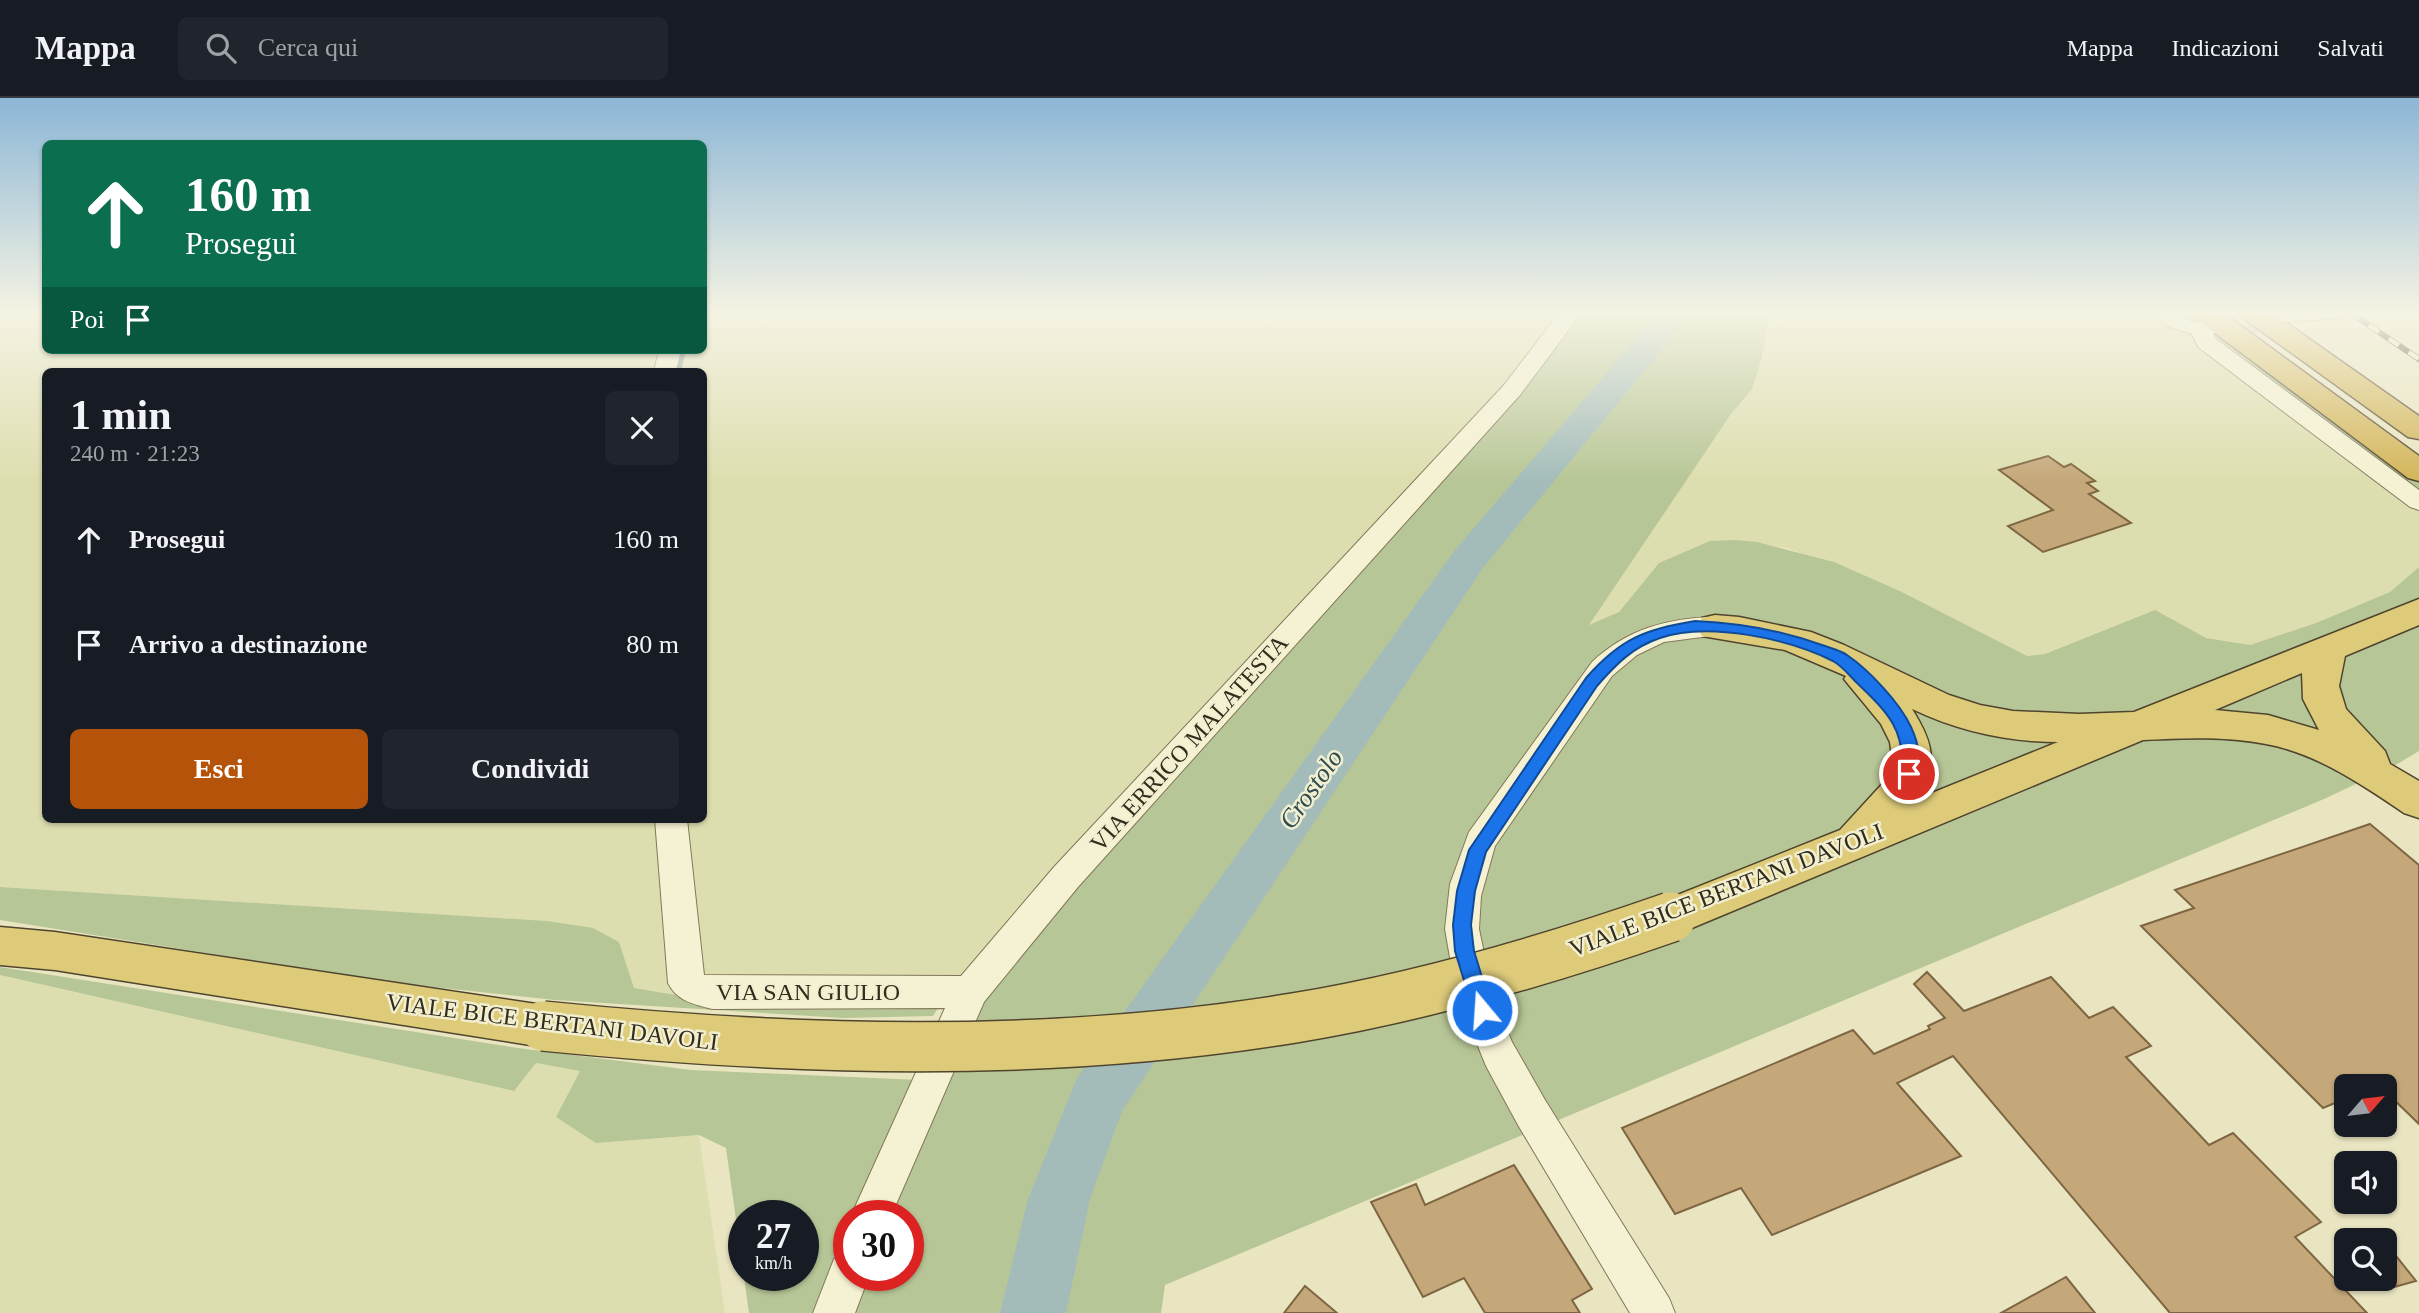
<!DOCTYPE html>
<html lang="it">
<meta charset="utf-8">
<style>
:root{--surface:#171b24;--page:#20242c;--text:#f1f3f6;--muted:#9ea1a6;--line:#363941;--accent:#b45309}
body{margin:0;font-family:Georgia,serif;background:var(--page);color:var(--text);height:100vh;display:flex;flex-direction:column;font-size:26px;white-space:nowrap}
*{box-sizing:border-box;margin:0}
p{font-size:23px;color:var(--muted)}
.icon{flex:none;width:38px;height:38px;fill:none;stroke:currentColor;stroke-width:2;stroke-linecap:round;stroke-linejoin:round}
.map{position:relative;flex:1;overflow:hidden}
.sheet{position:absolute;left:42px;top:270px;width:665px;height:455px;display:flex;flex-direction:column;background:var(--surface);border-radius:10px;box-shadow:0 2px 5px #0004}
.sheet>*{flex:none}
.guide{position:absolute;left:42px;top:42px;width:665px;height:214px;border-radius:10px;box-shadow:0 2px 5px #0004;background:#0b6e4f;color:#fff;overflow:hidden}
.needle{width:46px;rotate:62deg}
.fabs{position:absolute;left:2334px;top:976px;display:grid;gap:14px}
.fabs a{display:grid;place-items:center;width:63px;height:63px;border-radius:10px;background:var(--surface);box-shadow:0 2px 5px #0004;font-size:35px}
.speed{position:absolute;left:728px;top:1102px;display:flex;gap:14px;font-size:35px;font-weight:700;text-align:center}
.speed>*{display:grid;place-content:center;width:91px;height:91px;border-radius:50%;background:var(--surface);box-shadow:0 2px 5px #0004;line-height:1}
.speed small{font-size:18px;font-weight:400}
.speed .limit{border:10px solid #d22;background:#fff;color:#111}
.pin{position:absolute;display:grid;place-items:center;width:60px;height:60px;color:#fff;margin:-30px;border:4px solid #fff;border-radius:50%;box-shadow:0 2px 7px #0007}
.me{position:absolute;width:77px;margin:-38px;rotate:342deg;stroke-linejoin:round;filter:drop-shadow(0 0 5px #0008)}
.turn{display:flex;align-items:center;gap:24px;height:147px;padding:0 28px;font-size:32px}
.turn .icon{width:91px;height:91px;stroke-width:2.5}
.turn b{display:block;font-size:49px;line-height:60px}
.then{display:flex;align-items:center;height:66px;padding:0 28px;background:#0003;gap:14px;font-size:26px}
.round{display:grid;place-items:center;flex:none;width:74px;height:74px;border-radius:10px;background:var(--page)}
.overview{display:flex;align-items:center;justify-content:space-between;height:119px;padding:0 28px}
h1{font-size:42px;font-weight:800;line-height:52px}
.action{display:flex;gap:14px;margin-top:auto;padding:14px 28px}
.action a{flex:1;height:80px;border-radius:10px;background:var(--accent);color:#fff;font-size:28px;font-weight:800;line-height:80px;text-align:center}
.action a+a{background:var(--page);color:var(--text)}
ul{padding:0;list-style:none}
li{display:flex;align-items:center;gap:21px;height:105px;padding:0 28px}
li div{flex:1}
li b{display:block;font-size:26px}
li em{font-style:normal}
header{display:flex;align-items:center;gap:42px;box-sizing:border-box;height:98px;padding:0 35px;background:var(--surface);border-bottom:2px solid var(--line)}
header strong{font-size:33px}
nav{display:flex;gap:38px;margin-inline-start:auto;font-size:24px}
.search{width:490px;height:63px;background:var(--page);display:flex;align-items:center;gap:18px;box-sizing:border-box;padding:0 24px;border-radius:10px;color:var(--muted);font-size:26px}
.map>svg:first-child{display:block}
.farmland{fill:#dddeaf;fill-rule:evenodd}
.green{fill:#b7c696;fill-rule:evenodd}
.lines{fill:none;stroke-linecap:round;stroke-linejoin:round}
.stream{stroke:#6b8988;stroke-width:6}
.river{fill:#a3bcba;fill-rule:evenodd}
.building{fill:#c5a87a;stroke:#7e6642;stroke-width:2}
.minor-tunnel{stroke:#c4c0a0;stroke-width:24;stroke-dasharray:24 12;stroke-linecap:butt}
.minor-casing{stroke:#81775a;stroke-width:2}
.trunk-casing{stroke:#4f442e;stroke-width:3}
.motorway-casing{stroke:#4f442e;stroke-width:3}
.minor{fill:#f5f2d3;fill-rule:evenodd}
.trunk{fill:#decb7a;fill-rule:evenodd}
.motorway{fill:#d3b558;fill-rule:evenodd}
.rail-casing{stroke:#322c1d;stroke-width:6}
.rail{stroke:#f2efd0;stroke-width:4.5;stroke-dasharray:12;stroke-linecap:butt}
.trunk-bridge-casing{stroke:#4f442e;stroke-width:52;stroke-linecap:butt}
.trunk-bridge{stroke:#decb7a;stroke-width:49}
.route{fill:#1a73e8;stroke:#114b97;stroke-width:2}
.labels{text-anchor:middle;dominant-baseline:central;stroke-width:5;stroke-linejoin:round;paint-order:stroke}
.street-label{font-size:24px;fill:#322c1d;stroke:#f2efd0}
.water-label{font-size:26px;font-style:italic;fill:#2e4c51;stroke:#f2efd0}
</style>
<header>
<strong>Mappa</strong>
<div class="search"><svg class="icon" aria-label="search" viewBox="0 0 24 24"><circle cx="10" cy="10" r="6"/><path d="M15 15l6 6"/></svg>Cerca qui</div>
<nav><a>Mappa</a><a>Indicazioni</a><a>Salvati</a></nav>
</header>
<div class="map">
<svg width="2419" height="1215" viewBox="0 0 2419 1215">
<rect width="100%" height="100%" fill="#e9e5c1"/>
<g class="farmland">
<path d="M0 214H45L46 252H704V214H1575L969 906 700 901 634 890 619 844 547 823 0 789ZM46 273H704V721H46Z"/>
<polygon points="1771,214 2167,214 2419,404 2419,469 2390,494 2316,525 2250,547 2206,540 2155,513 2045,556 2026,558 1902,494 1787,450 1735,442 1659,465 1619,514 1587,528 1731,316 1752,291 1761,263"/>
<polygon points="0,877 514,993 536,965 580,973 596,1045 699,1037 725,1215 0,1215"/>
</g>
<g class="green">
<polygon points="1575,214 1771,214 1761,263 1752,291 1731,316 1589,527 1619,514 1659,465 1710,443 1735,442 1757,444 1834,464 1902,494 2027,558 2045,556 2155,512 2206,540 2250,547 2316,525 2390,494 2419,469 2419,653 2394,668 2324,701 1165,1187 1161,1215 846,1215 861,1178 908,1178 908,1118 885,1118 970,906"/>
<polygon points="2167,214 2189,214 2419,385 2419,404"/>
<polygon points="0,789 547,823 593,830 619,844 634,890 700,901 938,910 933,918 843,920 555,902 387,884 0,822"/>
<path d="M0 869 518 950 691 972 919 982 860 1118H849V1149L824 1215H749L726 1050 699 1037 596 1045 556 1019 580 973 536 965 514 993 0 877ZM744 1118H803V1178H744Z"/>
</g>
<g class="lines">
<polyline class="stream" points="678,273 683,252"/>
<polygon class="river" points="1659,214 1692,214 1483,470 1122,1013 1090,1101 1066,1215 1000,1215 1028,1101 1077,980 1455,452"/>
</g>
<g class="building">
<polygon points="2048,358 2064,369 2071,366 2095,383 2087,385 2098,393 2089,396 2131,425 2043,454 2008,428 2053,412 1999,372"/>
<polygon points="2370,726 2419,767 2419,1026 2385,993 2385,989 2347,989 2347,1000 2323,1010 2141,828 2194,810 2175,792"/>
<polygon points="1927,874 1964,913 2051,879 2089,920 2113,909 2151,948 2126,959 2209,1047 2233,1035 2321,1124 2295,1139 2367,1215 2170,1215 1953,958 1897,985 1961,1058 1772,1137 1741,1090 1675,1116 1622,1030 1853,932 1874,956 1930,931 1928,928 1945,920 1914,886"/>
<polygon points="1514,1067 1592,1191 1572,1202 1580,1215 1485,1215 1464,1180 1423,1199 1371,1104 1416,1086 1425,1107"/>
<polygon points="2385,1144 2416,1183 2394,1189 2385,1178"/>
<polygon points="2066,1179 2095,1215 2001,1215"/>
<polygon points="1305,1188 1337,1215 1284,1215"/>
</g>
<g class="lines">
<polyline class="minor-tunnel" points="2210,230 2285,218"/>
<defs>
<g id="minor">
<path d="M1560 214H1582L1520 297 1078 789 984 904 891 1118H851L945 910 712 911C693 906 677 903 668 885L655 721H687L704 877 961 878 1054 769 1504 287Z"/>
<polygon points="2147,214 2172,214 2192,224 2218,225 2221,230 2213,236 2216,241 2419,392 2419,412 2410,409 2198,249 2192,236 2169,229"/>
<polygon points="2277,214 2351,214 2347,218 2340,220 2285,224 2277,223 2274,218"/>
<polygon points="659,252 681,252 676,273 654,273"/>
<path d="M1715 519 1725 522 1729 529 1725 536 1664 544 1637 557 1612 578 1495 748 1481 798 1479 831 1492 894 1512 944 1545 1002 1669 1200 1675 1215H1630L1518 1027 1486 968 1456 894 1445 831 1450 786 1469 734 1592 564C1627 531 1668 520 1715 519Z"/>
<polygon points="849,1155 849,1178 869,1178 855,1215 813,1215 834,1161"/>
</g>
<g id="trunk">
<path d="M2419 501V527L2345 558 2339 588 2346 611 2385 653 2390 666 2419 683V720L2404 715C2363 687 2316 655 2266 646 2226 638 2184 640 2143 642L1687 832 1671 837 1655 832 1649 819 1655 806 1840 732 1884 684 1890 674 1892 659 1890 644 1881 626 1844 581 1846 578 1785 552 1702 538 1697 529 1702 520 1715 517 1739 519 1811 534 1844 547 1949 597 1980 607 2013 613 2079 616 2134 614ZM2302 575 2303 601 2319 632 2268 617 2215 612ZM1912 611C1958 633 2008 644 2058 644L1917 701C1938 665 1934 646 1912 611Z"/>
<polygon points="0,829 55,834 543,907 560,913 567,928 560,943 543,949 55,872 0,867"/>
</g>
<g id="motorway">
<polygon points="2191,214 2222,214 2419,358 2419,383 2408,380 2195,220"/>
<polygon points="2239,214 2271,214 2419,318 2419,341 2408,339 2243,220"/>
</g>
</defs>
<use href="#minor" class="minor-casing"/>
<use href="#trunk" class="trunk-casing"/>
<use href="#motorway" class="motorway-casing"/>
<use href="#minor" class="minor"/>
<use href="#trunk" class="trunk"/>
<use href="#motorway" class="motorway"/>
<defs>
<polyline id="rail" points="2349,214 2419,261"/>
</defs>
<use href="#rail" class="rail-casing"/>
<use href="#rail" class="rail"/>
<defs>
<path id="trunk-bridge" d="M543 928C793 953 1044 961 1294 920 1423 899 1548 862 1671 819"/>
</defs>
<use href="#trunk-bridge" class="trunk-bridge-casing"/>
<use href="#trunk-bridge" class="trunk-bridge"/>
</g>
<linearGradient id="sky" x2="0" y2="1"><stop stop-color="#8cb7d6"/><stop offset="0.56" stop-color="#f5f3e3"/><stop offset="1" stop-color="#f5f3e3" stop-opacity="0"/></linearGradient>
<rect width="2419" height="384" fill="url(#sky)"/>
<path class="route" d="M1695 523C1739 525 1781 532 1822 547 1830 550 1840 552 1847 557 1869 572 1900 605 1911 629 1918 644 1923 665 1915 680L1909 682 1901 676C1907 632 1886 613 1857 585 1850 578 1842 568 1833 563 1789 541 1708 523 1660 540 1633 549 1616 566 1597 588L1486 754 1475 793 1471 827 1474 853 1492 912 1489 918 1482 921 1475 918 1455 853 1453 827 1457 793 1469 752 1586 580C1620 541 1645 531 1695 523Z"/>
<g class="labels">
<g class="street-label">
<text transform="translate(1189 645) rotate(-48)">VIA ERRICO MALATESTA</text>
<text transform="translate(1726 792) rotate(-21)">VIALE BICE BERTANI DAVOLI</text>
<text x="808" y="894">VIA SAN GIULIO</text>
<text transform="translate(552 924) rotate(7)">VIALE BICE BERTANI DAVOLI</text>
</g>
<g class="water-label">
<text transform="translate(1311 691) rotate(-55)">Crostolo</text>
</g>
</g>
</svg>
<div class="fabs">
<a><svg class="needle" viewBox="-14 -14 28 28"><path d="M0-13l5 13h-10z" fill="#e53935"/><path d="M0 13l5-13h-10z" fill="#9ea1a6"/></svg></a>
<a><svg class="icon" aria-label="sound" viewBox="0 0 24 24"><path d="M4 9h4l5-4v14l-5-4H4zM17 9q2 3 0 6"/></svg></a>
<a><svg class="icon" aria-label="search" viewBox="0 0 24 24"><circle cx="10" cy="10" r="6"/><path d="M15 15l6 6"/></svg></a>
</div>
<div class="speed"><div>27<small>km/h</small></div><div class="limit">30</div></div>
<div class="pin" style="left:1909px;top:676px;background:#d93025"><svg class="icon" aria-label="arrive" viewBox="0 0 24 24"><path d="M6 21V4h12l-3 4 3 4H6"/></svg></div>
<svg class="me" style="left:1482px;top:912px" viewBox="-20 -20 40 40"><circle r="17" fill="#1a73e8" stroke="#fff" stroke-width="3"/><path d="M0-11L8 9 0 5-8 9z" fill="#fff"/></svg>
<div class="guide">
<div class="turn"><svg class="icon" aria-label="ahead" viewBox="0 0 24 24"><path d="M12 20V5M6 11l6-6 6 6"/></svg><div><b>160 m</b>Prosegui</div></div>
<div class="then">Poi<svg class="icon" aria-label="arrive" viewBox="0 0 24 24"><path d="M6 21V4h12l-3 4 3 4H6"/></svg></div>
</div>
<section class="sheet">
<div class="overview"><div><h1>1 min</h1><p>240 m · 21:23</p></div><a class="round"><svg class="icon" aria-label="close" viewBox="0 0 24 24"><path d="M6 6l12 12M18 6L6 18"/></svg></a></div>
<ul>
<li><svg class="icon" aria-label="ahead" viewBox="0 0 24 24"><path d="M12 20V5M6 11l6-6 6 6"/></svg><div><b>Prosegui</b></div><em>160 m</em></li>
<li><svg class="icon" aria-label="arrive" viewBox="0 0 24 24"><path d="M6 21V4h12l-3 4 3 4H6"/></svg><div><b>Arrivo a destinazione</b></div><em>80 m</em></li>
</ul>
<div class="action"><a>Esci</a><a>Condividi</a></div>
</section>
</div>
